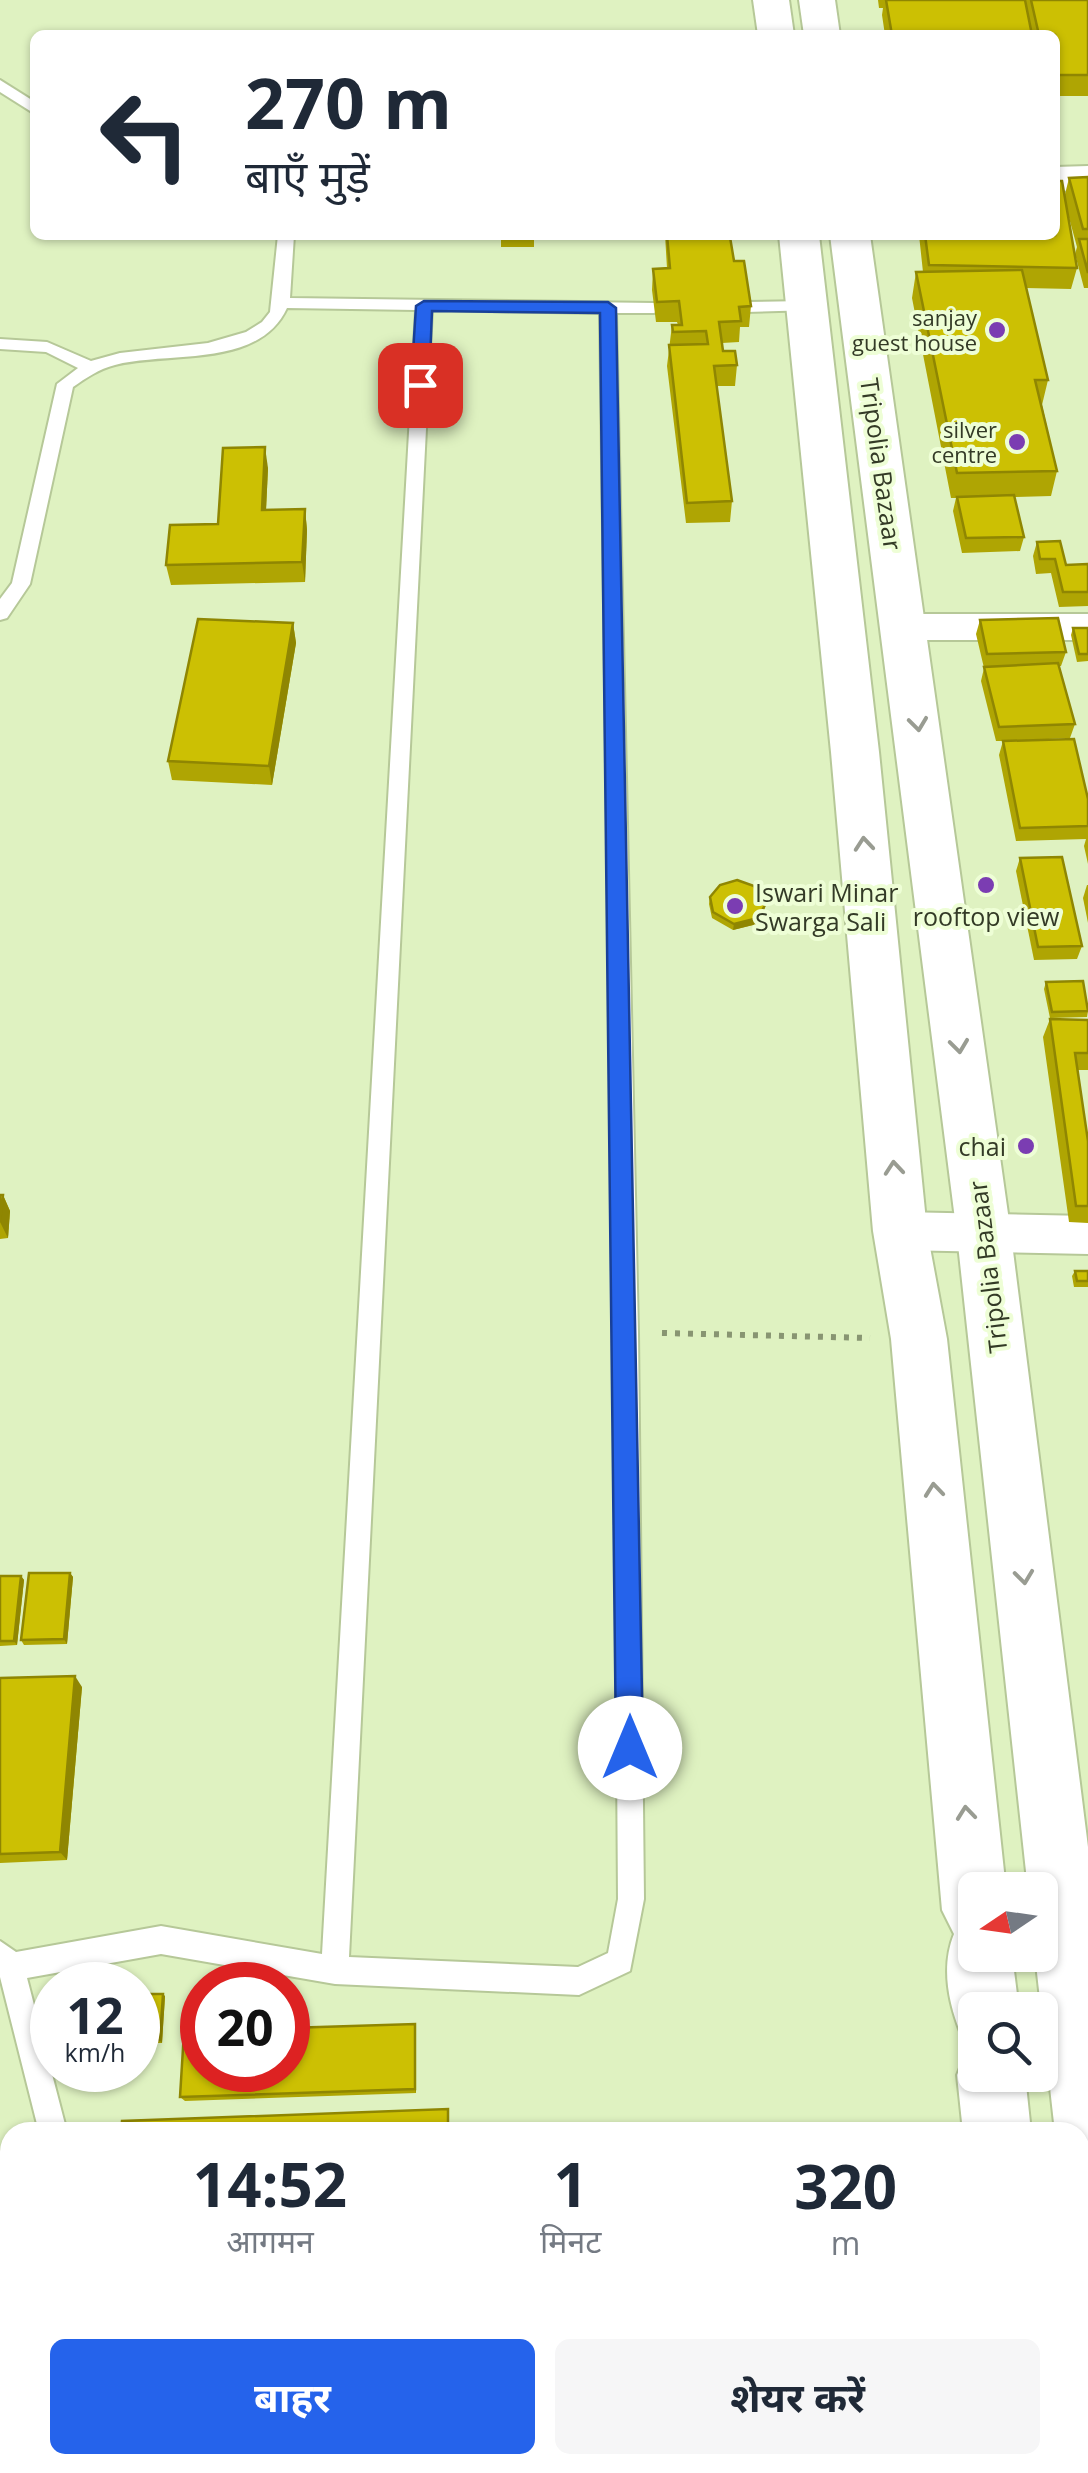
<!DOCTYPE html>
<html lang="hi">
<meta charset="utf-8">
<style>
:root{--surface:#fff;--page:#f6f6f7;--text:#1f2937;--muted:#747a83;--accent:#2563eb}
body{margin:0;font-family:"Open Sans","Noto Sans Devanagari",sans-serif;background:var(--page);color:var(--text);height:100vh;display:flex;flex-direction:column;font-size:38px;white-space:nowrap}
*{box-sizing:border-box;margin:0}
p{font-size:32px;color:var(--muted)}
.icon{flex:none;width:55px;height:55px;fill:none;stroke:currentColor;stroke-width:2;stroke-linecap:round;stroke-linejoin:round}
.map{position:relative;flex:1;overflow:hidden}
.drawer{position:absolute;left:0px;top:2122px;width:1090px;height:352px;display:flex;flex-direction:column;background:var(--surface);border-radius:30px 30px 0 0;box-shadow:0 2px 8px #0004}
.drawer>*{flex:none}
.guide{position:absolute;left:30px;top:30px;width:1030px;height:210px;border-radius:15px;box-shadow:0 2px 8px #0004;background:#fff;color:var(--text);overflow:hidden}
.needle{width:65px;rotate:257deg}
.buttons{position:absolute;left:958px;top:1872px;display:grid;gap:20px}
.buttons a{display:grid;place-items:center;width:100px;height:100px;border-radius:15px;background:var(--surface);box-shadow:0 2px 8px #0004;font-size:50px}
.speed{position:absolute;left:30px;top:1962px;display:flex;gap:20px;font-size:50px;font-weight:700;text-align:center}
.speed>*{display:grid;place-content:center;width:130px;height:130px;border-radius:50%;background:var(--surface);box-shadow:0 2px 8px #0004;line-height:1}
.speed small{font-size:25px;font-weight:400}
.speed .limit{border:15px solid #d22;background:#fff;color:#111}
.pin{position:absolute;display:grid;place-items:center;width:85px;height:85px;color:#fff;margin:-42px;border-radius:20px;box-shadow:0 5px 15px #0006}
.me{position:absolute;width:110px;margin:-55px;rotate:0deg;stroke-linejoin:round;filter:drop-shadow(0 0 8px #0008)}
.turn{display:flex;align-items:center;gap:35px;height:210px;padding:0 50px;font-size:45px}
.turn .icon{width:130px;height:130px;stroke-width:2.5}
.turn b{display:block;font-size:70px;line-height:85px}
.eta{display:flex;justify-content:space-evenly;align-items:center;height:170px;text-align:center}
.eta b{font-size:60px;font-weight:700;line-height:70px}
.primary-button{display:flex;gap:20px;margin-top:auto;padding:20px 50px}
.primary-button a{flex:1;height:115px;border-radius:15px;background:var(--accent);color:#fff;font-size:40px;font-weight:700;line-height:115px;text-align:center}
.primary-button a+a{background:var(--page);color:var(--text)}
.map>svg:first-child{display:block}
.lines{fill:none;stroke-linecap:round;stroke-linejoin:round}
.service-casing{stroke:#b6c898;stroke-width:4}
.minor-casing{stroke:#b6c898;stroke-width:4}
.tertiary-casing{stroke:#b6c898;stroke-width:4}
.primary-casing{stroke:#b6c898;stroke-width:4}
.path-far1{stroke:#889572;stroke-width:6;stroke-dasharray:5 8;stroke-linecap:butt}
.path{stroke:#889572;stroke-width:8;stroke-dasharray:6 9;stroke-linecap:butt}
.service{fill:#fff;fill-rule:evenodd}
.minor{fill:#fff;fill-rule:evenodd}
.tertiary{fill:#fff;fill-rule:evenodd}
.primary{fill:#fff;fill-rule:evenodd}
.wall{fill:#afa503}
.shaded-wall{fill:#8f8602}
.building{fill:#ccc003;stroke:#8f8602;stroke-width:2.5}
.oneway{stroke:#999c92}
.route{fill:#2563eb;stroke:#184099;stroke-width:2.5}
.poi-dot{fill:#7b3db2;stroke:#eefed6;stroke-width:4}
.labels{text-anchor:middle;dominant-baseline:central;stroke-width:8;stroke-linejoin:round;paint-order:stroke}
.far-poi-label{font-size:22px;fill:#333a26;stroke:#eefed6;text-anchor:end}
.street-label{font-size:25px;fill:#333a26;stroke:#eefed6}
.poi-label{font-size:25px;fill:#333a26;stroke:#eefed6;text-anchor:start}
</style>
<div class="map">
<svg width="1088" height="2473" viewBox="0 0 1088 2473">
<rect width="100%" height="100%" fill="#dff2c1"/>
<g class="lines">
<defs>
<g id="service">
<polygon points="0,80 35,102 35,114 0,92"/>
<path d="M278 235H294L290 298 654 303 662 308 654 313H616L638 1333 644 1899 630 1971 579 1995 335 1984 161 1954 27 1978 67 2132H39L0 1977V1941L16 1952 161 1926 322 1954 416 310 287 308C259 369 169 351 115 365 99 369 86 378 73 387L30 584 7 618 0 620V599L12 583 57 384 78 368 46 352 0 349V339L47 342 91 361 120 353 208 343 246 332 262 322 270 312ZM432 310 600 313 614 1333 618 1899 608 1953 578 1967 349 1957Z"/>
<polygon points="807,301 815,306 813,310 746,312 738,307 746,302"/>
<polygon points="65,2465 95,2465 94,2473 64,2473"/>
</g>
<g id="minor">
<polygon points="905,614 1088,614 1088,640 905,640 892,636 886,627 892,618"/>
<polygon points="900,1212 1088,1216 1088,1254 900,1250 884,1245 878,1231 884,1217"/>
</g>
<polygon id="tertiary" points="1088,166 1088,190 1055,191 1055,167"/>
<g id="primary">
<polygon points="753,0 789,0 794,35 758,35"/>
<polygon points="799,0 835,0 840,35 804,35"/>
<path d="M779 235H819L879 752 927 1231 947 1339 1006 1890H975V1955H1012L1019 2010H975V2039L961 2034C948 2002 941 1966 954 1934L942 1910 891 1339 873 1231 831 752Z"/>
<polygon points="830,235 870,235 1011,1235 1088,1847 1088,2157 1080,2154 1080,2132 1057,2132 1054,2123 1035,1955 1040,1955 1040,1890 1028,1890 957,1235"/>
<polygon points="975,2048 975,2075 1025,2075 1031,2132 963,2132 957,2075 967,2051"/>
<polygon points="1080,2432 1088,2435 1088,2473 998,2473 1001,2465 1080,2465"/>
<polygon points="923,2465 997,2465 994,2473 920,2473"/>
</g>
</defs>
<use href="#service" class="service-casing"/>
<use href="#minor" class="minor-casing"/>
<use href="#tertiary" class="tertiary-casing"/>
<use href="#primary" class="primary-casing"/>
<polyline class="path-far1" points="662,1333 870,1338"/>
<polyline class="path" points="633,2465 633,2473"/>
<use href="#service" class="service"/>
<use href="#minor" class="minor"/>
<use href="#tertiary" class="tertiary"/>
<use href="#primary" class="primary"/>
</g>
<g class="wall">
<polygon points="878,0 1088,0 1088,96 1055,96 1055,35 885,35 882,15 883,8 879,8"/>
<polygon points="1088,177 1088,288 1084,288 1075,254 1077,247 1065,203 1077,268 1071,289 1026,288 1048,380 1042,405 1057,471 1051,496 1014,497 1024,537 1020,551 962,553 953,511 956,498 951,498 912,298 916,272 923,272 919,235 1055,235 1069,178"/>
<rect x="501" y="235" width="33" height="12"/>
<polygon points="665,235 739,235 726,235 751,306 749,327 740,327 739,342 722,343 723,351 737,365 735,386 717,386 732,501 730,522 686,523 667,366 672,325 678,325 677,322 656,322 652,290 653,269 667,268"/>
<polygon points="268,468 266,510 305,509 307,530 305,582 171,585 166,565 218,524"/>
<polygon points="1037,542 1066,565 1088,564 1088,606 1059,607 1051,573 1036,574 1033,556"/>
<polygon points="980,620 1066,652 1061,666 1059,666 1075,724 1070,738 1006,741 1088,799 1088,864 1084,846 1086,839 1016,841 999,755 1003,741 996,741 981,681 984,668 976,634"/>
<polygon points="293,623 296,643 272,785 172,780 168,761"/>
<polygon points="1073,628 1088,628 1088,661 1077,662 1071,635"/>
<polygon points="1020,858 1082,946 1077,959 1034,960 1016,871"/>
<polygon points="1087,885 1088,885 1088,923 1083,898"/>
<polygon points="710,897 764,912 757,924 733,930 712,918 709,904"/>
<polygon points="1046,982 1088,1011 1087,1017 1050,1018 1044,989"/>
<polygon points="1050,1019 1088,1020 1088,1070 1077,1070 1088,1141 1088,1223 1069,1222 1043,1037"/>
<polygon points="0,1195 3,1195 10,1211 8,1238 0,1239"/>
<polygon points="1075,1271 1088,1271 1088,1287 1074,1287 1072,1276"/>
<polygon points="70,1573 73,1577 67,1644 24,1645 21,1640"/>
<polygon points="0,1576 21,1576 24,1580 17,1645 0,1646"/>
<polygon points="0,1678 82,1687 67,1860 0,1863"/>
<polygon points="138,1994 165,1996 162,2043 138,2043"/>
<polygon points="415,2024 416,2028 416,2093 185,2101 180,2097"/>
</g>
<g class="shaded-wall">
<polygon points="265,447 268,468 265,531 262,510"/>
<polygon points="305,509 307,530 305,582 302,562"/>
<polygon points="293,623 296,643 272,785 269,766"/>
<polygon points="765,905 764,912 757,924 733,930 734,924"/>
<polygon points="3,1195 10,1211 8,1238 0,1222"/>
<polygon points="70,1573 73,1577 67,1644 64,1639"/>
<polygon points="21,1576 24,1580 17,1645 14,1641"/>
<polygon points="75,1676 82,1687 67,1860 60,1852"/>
<polygon points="163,1994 165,1996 162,2043 160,2040"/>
<polygon points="415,2024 416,2028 416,2093 415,2089"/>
</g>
<g class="building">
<polygon points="886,0 1025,0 1032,35 892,35"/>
<polygon points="1031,0 1088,0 1088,75 1055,75 1055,35 1039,35"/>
<polygon points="1088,177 1088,229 1083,229 1069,178"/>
<polygon points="1055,181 1062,181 1077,268 929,265 925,235 1055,235"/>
<polygon points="667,235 725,235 726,238 730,237 734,261 744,261 751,306 739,307 741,321 719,322 723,351 735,351 737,365 714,366 732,501 687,503 669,345 708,344 706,331 673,332 672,325 682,325 679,301 657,302 653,269 670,268"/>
<polygon points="1079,239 1088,239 1088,273"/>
<polygon points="1022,270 1048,380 1035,380 1057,471 957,473 916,272"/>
<polygon points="265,447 262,510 305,509 302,562 166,565 170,525 218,524 223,448"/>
<polygon points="1014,495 1024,537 966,538 957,497"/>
<polygon points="1060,541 1066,565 1088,564 1088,592 1063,592 1055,559 1040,559 1037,542"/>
<polygon points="1058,618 1066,652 987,654 980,620"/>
<polygon points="198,619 293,623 269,766 168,761"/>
<polygon points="1073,628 1088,628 1088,654 1079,654"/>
<polygon points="1058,663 1075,724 999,727 984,667"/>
<polygon points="1074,739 1088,799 1088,826 1020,828 1003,741"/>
<polygon points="1062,857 1082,946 1038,947 1020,858"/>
<polygon points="737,880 754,886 765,905 758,918 734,924 713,912 710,897 720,885"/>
<polygon points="1083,981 1088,1011 1052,1012 1046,982"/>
<polygon points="1050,1019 1088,1020 1088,1053 1075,1053 1088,1141 1088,1206 1076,1206"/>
<polygon points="0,1195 3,1195 0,1222"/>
<polygon points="1075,1271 1088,1271 1088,1281 1077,1281"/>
<polygon points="29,1573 70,1573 64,1639 21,1640"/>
<polygon points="0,1576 21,1576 14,1641 0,1641"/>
<polygon points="75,1676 60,1852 0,1854 0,1678"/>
<polygon points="138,1994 163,1994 160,2040 138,2041"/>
<polygon points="415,2024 415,2089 180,2097 184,2032 202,2031 202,2070 288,2070 288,2028"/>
<polygon points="448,2109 448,2132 121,2132 122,2121"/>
<polygon points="10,2181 10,2280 0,2282 0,2182"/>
<polygon points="0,2321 10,2321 10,2452 0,2453"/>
<polygon points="108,2465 329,2465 329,2468 421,2465 421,2473 107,2473"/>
<polygon points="445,2465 543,2465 544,2473 445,2473"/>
</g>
<defs><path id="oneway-chevron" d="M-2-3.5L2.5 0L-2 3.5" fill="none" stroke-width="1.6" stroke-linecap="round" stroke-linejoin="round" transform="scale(2.5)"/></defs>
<g class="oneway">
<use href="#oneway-chevron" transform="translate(918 724) rotate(83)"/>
<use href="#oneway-chevron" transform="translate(864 844) rotate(-95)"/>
<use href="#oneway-chevron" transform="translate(959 1046) rotate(83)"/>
<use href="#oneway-chevron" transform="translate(894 1168) rotate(-95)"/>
<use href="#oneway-chevron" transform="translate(934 1490) rotate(-96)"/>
<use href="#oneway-chevron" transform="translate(1024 1577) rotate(83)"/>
<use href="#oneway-chevron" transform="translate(966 1813) rotate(-96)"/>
</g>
<polygon class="route" points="424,301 608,302 616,308 643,1748 639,1757 630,1761 620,1757 616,1748 600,313 432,311 429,385 420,391 411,385 416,306"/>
<g class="poi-dot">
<circle cx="997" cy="330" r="10"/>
<circle cx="1017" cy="442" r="10"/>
<circle cx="986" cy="885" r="10"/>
<circle cx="735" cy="906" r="10"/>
<circle cx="1026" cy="1146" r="10"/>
</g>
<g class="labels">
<g class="far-poi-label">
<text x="977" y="317">sanjay<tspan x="977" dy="25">guest house</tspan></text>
<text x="997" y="429">silver<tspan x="997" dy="25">centre</tspan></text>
</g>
<g class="street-label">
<text transform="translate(882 464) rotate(82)">Tripolia Bazaar</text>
<text transform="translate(987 1267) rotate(-97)">Tripolia Bazaar</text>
</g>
<g class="poi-label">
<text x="755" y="892">Iswari Minar<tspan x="755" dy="29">Swarga Sali</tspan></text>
<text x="986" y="916" text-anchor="middle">rooftop view</text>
<text x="1006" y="1146" text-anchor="end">chai</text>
</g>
</g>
</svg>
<div class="buttons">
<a><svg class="needle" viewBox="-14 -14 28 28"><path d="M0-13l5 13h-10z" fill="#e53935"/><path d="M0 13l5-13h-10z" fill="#747a83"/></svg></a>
<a><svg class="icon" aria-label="search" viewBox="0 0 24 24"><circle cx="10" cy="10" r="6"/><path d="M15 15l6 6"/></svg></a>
</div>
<div class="speed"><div>12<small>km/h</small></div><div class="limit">20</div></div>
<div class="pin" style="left:420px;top:385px;background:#d93025"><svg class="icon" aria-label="arrive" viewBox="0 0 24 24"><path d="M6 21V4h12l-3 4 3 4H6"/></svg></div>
<svg class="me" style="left:630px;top:1748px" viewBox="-20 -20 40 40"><circle r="19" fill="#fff"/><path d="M0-13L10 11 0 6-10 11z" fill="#2563eb"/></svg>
<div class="guide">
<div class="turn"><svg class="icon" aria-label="left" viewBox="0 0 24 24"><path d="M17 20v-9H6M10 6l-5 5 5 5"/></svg><div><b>270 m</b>बाएँ मुड़ें</div></div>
</div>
<section class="drawer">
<div class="eta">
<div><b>14:52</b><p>आगमन</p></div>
<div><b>1</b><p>मिनट</p></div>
<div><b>320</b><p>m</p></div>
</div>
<div class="primary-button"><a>बाहर</a><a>शेयर करें</a></div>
</section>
</div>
